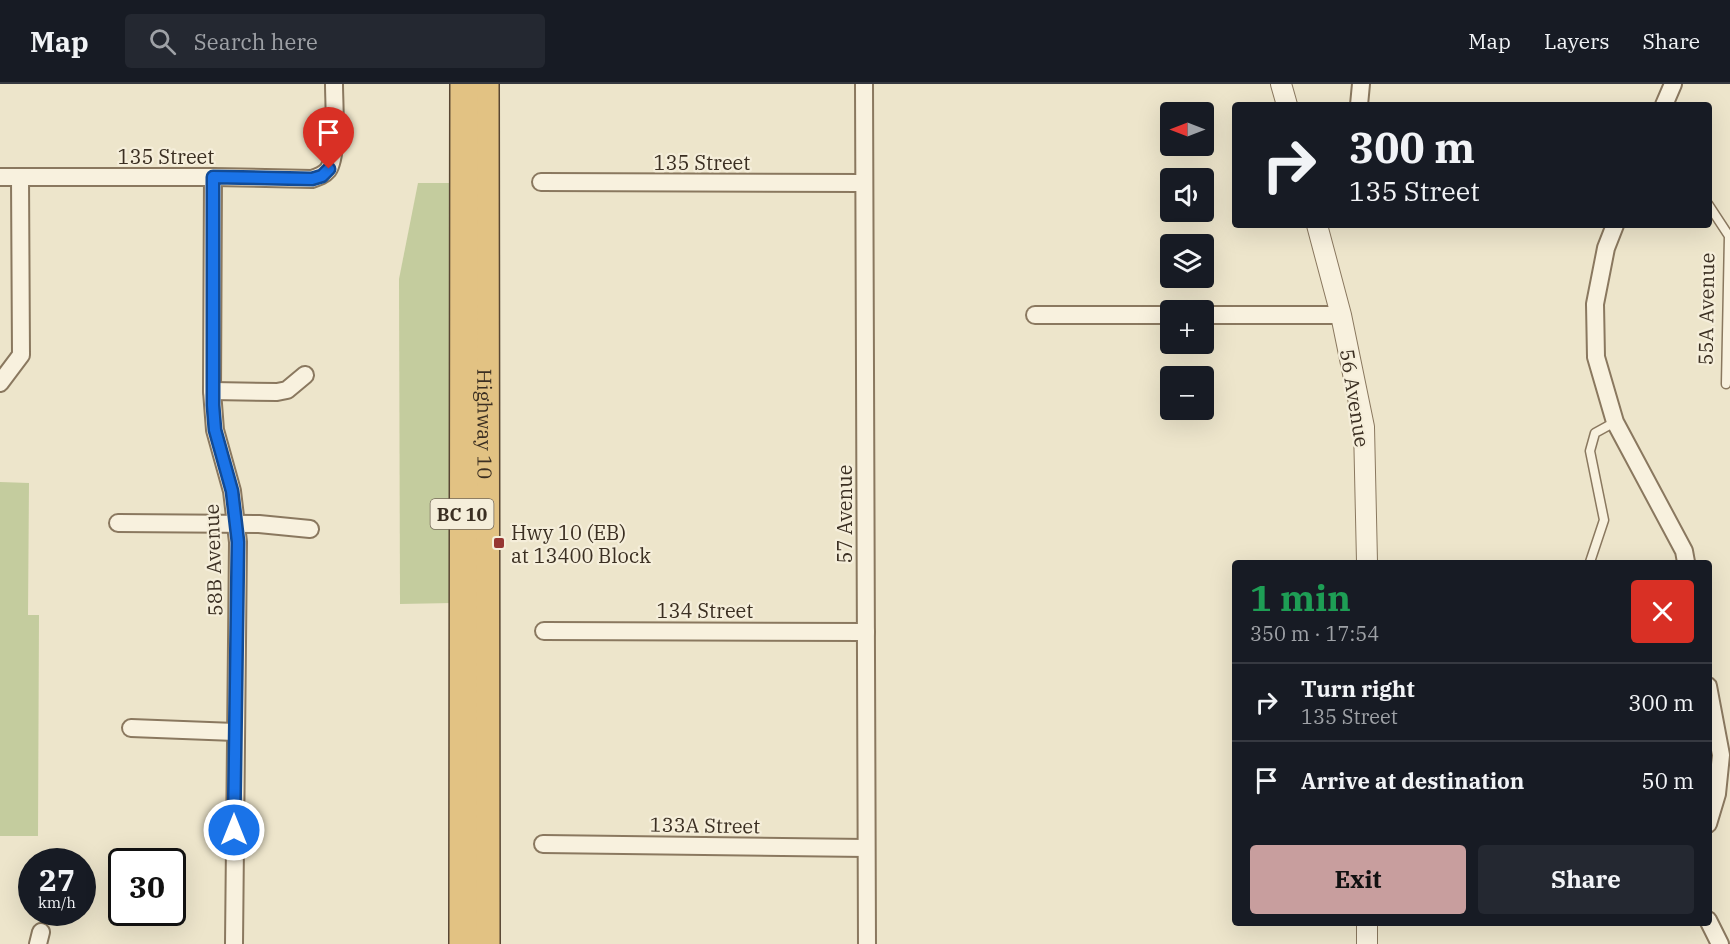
<!DOCTYPE html>
<meta charset="utf-8">
<style>
:root{--surface:#171b24;--page:#242831;--text:#f1f3f6;--muted:#9ea1a6;--line:#363941;--accent:#c89e9e}
body{margin:0;font-family:"IBM Plex Serif",serif;background:var(--page);color:var(--text);height:100vh;display:flex;flex-direction:column;font-size:22px;white-space:nowrap}
*{box-sizing:border-box;margin:0}
p{font-size:20px;color:var(--muted)}
.icon{flex:none;width:33px;height:33px;fill:none;stroke:currentColor;stroke-width:2;stroke-linecap:round;stroke-linejoin:round}
.map{position:relative;flex:1;overflow:hidden}
.panel{position:absolute;left:1232px;top:476px;width:480px;height:366px;display:flex;flex-direction:column;background:var(--surface);border-radius:6px;box-shadow:0 6px 24px #0002}
.panel>*{flex:none}
.top-card{position:absolute;left:1232px;top:18px;width:480px;height:126px;border-radius:6px;box-shadow:0 6px 24px #0002;background:#171b24;color:var(--text);overflow:hidden}
.needle{width:39px;rotate:270deg}
.tools{position:absolute;left:1160px;top:18px;display:grid;gap:12px}
.tools a{display:grid;place-items:center;width:54px;height:54px;border-radius:6px;background:var(--surface);box-shadow:0 6px 24px #0002;font-size:30px}
.speed{position:absolute;left:18px;top:764px;display:flex;gap:12px;font-size:30px;font-weight:700;text-align:center}
.speed>*{display:grid;place-content:center;width:78px;height:78px;border-radius:50%;background:var(--surface);box-shadow:0 6px 24px #0002;line-height:1}
.speed small{font-size:15px;font-weight:400}
.speed .limit{border:3px solid #111;border-radius:9px;background:#fff;color:#111}
.pin{position:absolute;display:grid;place-items:center;width:51px;height:51px;color:#fff;margin:-62px -26px;border-radius:50% 50% 50% 0;rotate:-45deg;box-shadow:0 0 6px #0007}
.pin .icon{rotate:45deg}
.me{position:absolute;width:66px;margin:-33px;rotate:0deg;stroke-linejoin:round;filter:drop-shadow(0 0 4px #0008)}
.turn{display:flex;align-items:center;gap:21px;height:126px;padding:0 18px;font-size:27px}
.turn .icon{width:78px;height:78px;stroke-width:2.5}
.turn b{display:block;font-size:42px;line-height:51px}
.round{display:grid;place-items:center;flex:none;width:63px;height:63px;border-radius:6px;background:var(--page)}
.summary{display:flex;align-items:center;justify-content:space-between;height:102px;padding:0 18px}
h1{font-size:36px;font-weight:700;line-height:45px;color:#1e9e55}
.cta{display:flex;gap:12px;margin-top:auto;padding:12px 18px}
.cta a{flex:1;height:69px;border-radius:6px;background:var(--accent);color:#111;font-size:24px;font-weight:700;line-height:69px;text-align:center}
.cta a+a{background:var(--page);color:var(--text)}
ul{padding:0;list-style:none}
li{display:flex;align-items:center;gap:18px;height:78px;padding:0 18px;border-top:2px solid var(--line)}
li div{flex:1}
li b{display:block;font-size:22px}
li em{font-style:normal}
header{display:flex;align-items:center;gap:36px;box-sizing:border-box;height:84px;padding:0 30px;background:var(--surface);border-bottom:2px solid var(--line)}
header strong{font-size:28px}
nav{display:flex;gap:33px;margin-inline-start:auto;font-size:21px}
.search{width:420px;height:54px;background:var(--page);display:flex;align-items:center;gap:15px;box-sizing:border-box;padding:0 21px;border-radius:6px;color:var(--muted);font-size:22px}
.map>svg:first-child{display:block}
.green{fill:#c4cc9e}
.lines{fill:none;stroke-linecap:round;stroke-linejoin:round}
.service-casing{stroke:#8a785f;stroke-width:11}
.minor-casing{stroke:#8a785f;stroke-width:20}
.tertiary-casing{stroke:#8a785f;stroke-width:22}
.trunk-casing{stroke:#584633;stroke-width:30}
.service{stroke:#f8f1de;stroke-width:8}
.minor{stroke:#f8f1de;stroke-width:16}
.tertiary{stroke:#f8f1de;stroke-width:20}
.trunk{stroke:#e2c283;stroke-width:27}
.route-casing{stroke:#114b97;stroke-width:15}
.route{stroke:#1a73e8;stroke-width:10}
.poi-dot{fill:#963632;stroke:#f5eeda;stroke-width:2}
.labels{text-anchor:middle;dominant-baseline:central;stroke-width:4.5;stroke-linejoin:round;paint-order:stroke}
.shield{fill:#f5eeda;stroke:#736859;stroke-width:1.5}
.shield-label{font-size:18px;font-weight:bold;fill:#3b2f22}
.street-label{font-size:20px;fill:#3b2f22;stroke:#f5eeda}
.poi-label{font-size:20px;fill:#3b2f22;stroke:#f5eeda;text-anchor:start}
</style>
<header>
<strong>Map</strong>
<div class="search"><svg class="icon" aria-label="search" viewBox="0 0 24 24"><circle cx="10" cy="10" r="6"/><path d="M15 15l6 6"/></svg>Search here</div>
<nav><a>Map</a><a>Layers</a><a>Share</a></nav>
</header>
<div class="map">
<svg width="1730" height="860" viewBox="0 0 1730 860">
<rect width="100%" height="100%" fill="#ede5cb"/>
<g class="green">
<polygon points="418,99 455,99 452,519 400,520 399,195"/>
<polygon points="0,398 29,399 28,531 39,531 38,752 0,752"/>
</g>
<g class="lines">
<defs>
<g id="service">
<polyline points="1708,120 1729,152 1726,300"/>
<polyline points="1590,478 1604,436 1590,367 1595,349 1615,338"/>
</g>
<g id="minor">
<polyline points="864,0 867,860"/>
<polyline points="1359,21 1361,0"/>
<polyline points="1664,21 1673,0"/>
<path d="M0 93H213L312 95C318 93 324 91 328 86 338 72 334 19 334 0"/>
<polyline points="213,93 212,307 215,346 232,407 238,458 234,860"/>
<polyline points="541,98 863,99"/>
<polyline points="1615,141 1606,164 1595,220 1596,273 1615,338 1684,467 1686,478"/>
<polyline points="1035,231 1170,231"/>
<polyline points="1203,231 1341,231"/>
<polyline points="0,299 21,271 20,93"/>
<polyline points="212,307 277,308 287,306 305,291"/>
<polyline points="118,439 259,440 310,445"/>
<polyline points="544,547 866,548"/>
<polyline points="1708,602 1721,671 1717,710 1708,740"/>
<polyline points="131,644 235,648"/>
<polyline points="543,760 866,764"/>
<polyline points="1708,836 1720,860"/>
<polyline points="38,860 41,848"/>
</g>
<g id="tertiary">
<polyline points="1281,0 1287,21"/>
<polyline points="1317,141 1341,231 1364,343 1367,478"/>
<polyline points="1367,860 1367,838"/>
</g>
<g id="trunk">
<path id="s1" d="M485 0 486 860"/>
<polyline points="463,860 464,0"/>
</g>
</defs>
<use href="#service" class="service-casing"/>
<use href="#minor" class="minor-casing"/>
<use href="#tertiary" class="tertiary-casing"/>
<use href="#trunk" class="trunk-casing"/>
<use href="#service" class="service"/>
<use href="#minor" class="minor"/>
<use href="#tertiary" class="tertiary"/>
<use href="#trunk" class="trunk"/>
</g>
<g class="lines">
<defs>
<polyline id="route" points="234,746 238,458 232,407 215,346 213,321 213,93 312,95 322,92 329,85"/>
</defs>
<use href="#route" class="route-casing"/>
<use href="#route" class="route"/>
</g>
<rect class="poi-dot" x="493" y="453" width="12" height="12" rx="3"/>
<g class="labels">
<rect class="shield" x="430.5" y="415" width="63" height="30" rx="4.5"/>
<g class="shield-label">
<text x="462" y="430">BC 10</text>
</g>
<g class="street-label">
<text x="166" y="72">135 Street</text>
<text x="702" y="78">135 Street</text>
<text transform="translate(1706 225) rotate(-89)">55A Avenue</text>
<text transform="translate(1355 314) rotate(81)">56 Avenue</text>
<text stroke="none"><textPath href="#s1" startOffset="340">Highway 10</textPath></text>
<text transform="translate(844 430) rotate(-90)">57 Avenue</text>
<text transform="translate(213 476) rotate(-92)">58B Avenue</text>
<text x="705" y="526">134 Street</text>
<text transform="translate(705 741) rotate(1)">133A Street</text>
</g>
<g class="poi-label">
<text x="511" y="448">Hwy 10 (EB)<tspan x="511" dy="23">at 13400 Block</tspan></text>
</g>
</g>
</svg>
<div class="tools">
<a><svg class="needle" viewBox="-14 -14 28 28"><path d="M0-13l5 13h-10z" fill="#e53935"/><path d="M0 13l5-13h-10z" fill="#9ea1a6"/></svg></a>
<a><svg class="icon" aria-label="sound" viewBox="0 0 24 24"><path d="M4 9h4l5-4v14l-5-4H4zM17 9q2 3 0 6"/></svg></a>
<a><svg class="icon" aria-label="layers" viewBox="0 0 24 24"><path d="M12 4l9 5-9 5-9-5zM3 14l9 5 9-5"/></svg></a>
<a>+</a>
<a>−</a>
</div>
<div class="speed"><div>27<small>km/h</small></div><div class="limit">30</div></div>
<div class="pin" style="left:329px;top:85px;background:#d93025"><svg class="icon" aria-label="arrive" viewBox="0 0 24 24"><path d="M6 21V4h12l-3 4 3 4H6"/></svg></div>
<svg class="me" style="left:234px;top:746px" viewBox="-20 -20 40 40"><circle r="17" fill="#1a73e8" stroke="#fff" stroke-width="3"/><path d="M0-11L8 9 0 5-8 9z" fill="#fff"/></svg>
<div class="top-card">
<div class="turn"><svg class="icon" aria-label="right" viewBox="0 0 24 24"><path d="M7 20v-9h11M14 6l5 5-5 5"/></svg><div><b>300 m</b>135 Street</div></div>
</div>
<section class="panel">
<div class="summary"><div><h1>1 min</h1><p>350 m · 17:54</p></div><a class="round" style="background:#d93025;color:#fff"><svg class="icon" aria-label="close" viewBox="0 0 24 24"><path d="M6 6l12 12M18 6L6 18"/></svg></a></div>
<ul>
<li><svg class="icon" aria-label="right" viewBox="0 0 24 24"><path d="M7 20v-9h11M14 6l5 5-5 5"/></svg><div><b>Turn right</b><p>135 Street</p></div><em>300 m</em></li>
<li><svg class="icon" aria-label="arrive" viewBox="0 0 24 24"><path d="M6 21V4h12l-3 4 3 4H6"/></svg><div><b>Arrive at destination</b></div><em>50 m</em></li>
</ul>
<div class="cta"><a>Exit</a><a>Share</a></div>
</section>
</div>
